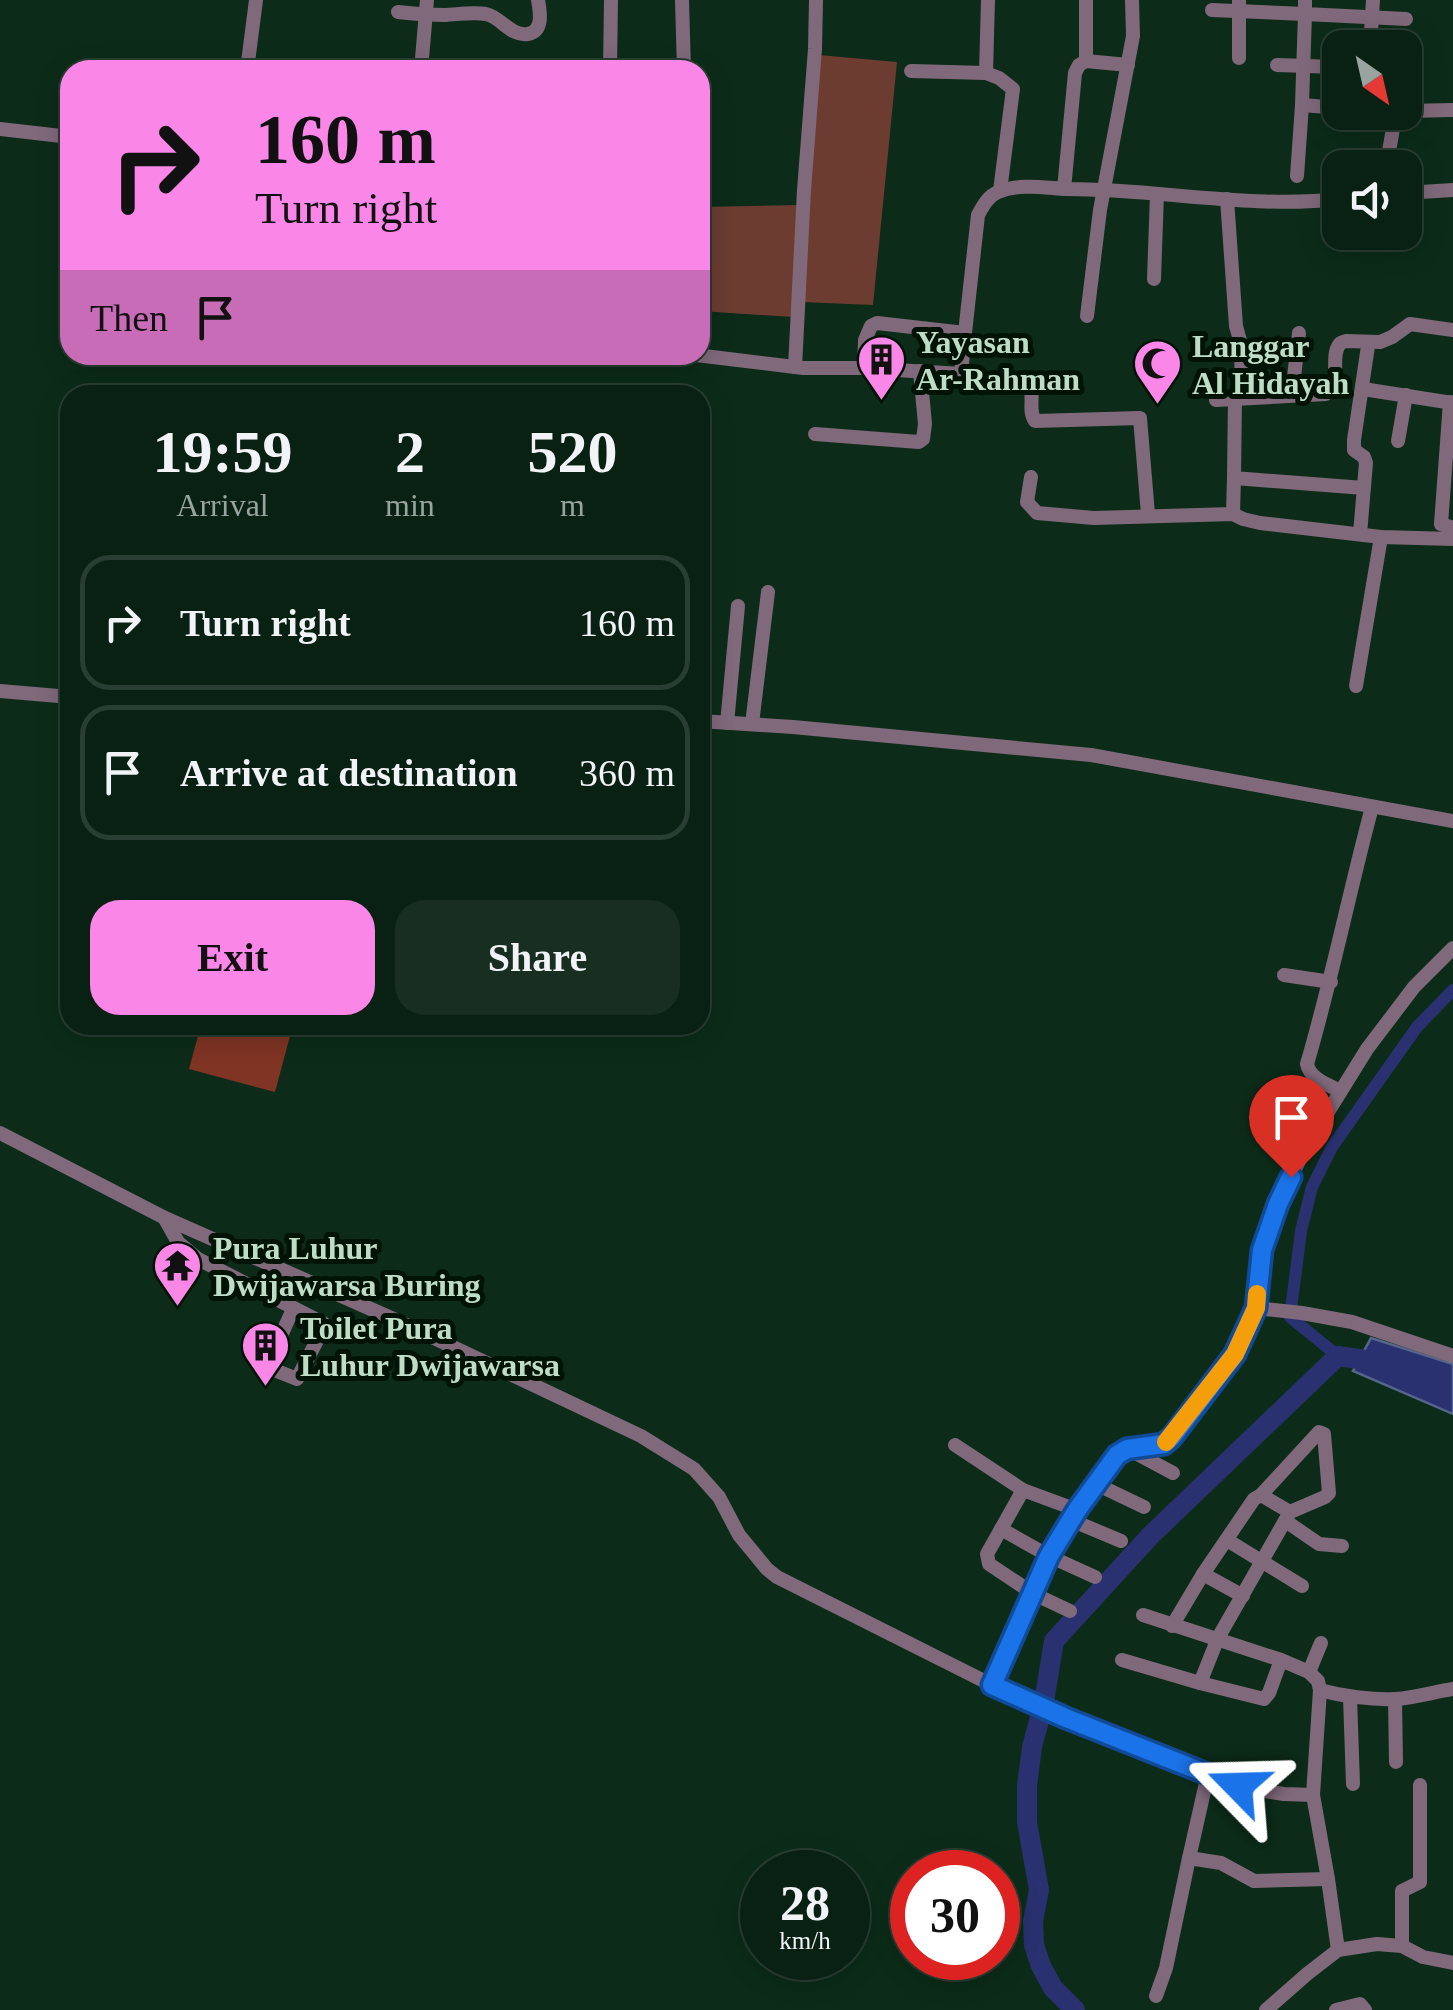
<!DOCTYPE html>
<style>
:root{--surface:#092113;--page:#172e21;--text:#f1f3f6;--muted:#99a3a0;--line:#293e33;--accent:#fa87e7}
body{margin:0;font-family:Georgia,serif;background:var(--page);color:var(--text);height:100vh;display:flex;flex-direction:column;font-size:38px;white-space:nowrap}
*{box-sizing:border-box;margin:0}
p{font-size:32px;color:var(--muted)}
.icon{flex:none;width:55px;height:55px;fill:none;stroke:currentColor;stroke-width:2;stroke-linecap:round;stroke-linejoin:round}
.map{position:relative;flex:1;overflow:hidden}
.details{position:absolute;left:60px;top:385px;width:650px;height:650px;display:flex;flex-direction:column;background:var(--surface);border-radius:30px;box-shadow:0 5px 25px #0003,0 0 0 2px var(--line)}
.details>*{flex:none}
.top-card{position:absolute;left:60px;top:60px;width:650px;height:305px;border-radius:30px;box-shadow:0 5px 25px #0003,0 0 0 2px var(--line);background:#fa87e7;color:#111;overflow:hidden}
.needle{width:65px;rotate:146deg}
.tools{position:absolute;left:1322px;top:30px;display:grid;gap:20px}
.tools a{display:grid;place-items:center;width:100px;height:100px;border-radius:20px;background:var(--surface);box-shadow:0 5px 25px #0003,0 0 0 2px var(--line);font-size:50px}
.speed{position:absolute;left:740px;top:1850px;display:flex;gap:20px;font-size:50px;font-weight:700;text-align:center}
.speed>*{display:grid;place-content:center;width:130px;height:130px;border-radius:50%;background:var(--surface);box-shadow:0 5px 25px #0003,0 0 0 2px var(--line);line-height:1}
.speed small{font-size:25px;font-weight:400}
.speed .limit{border:15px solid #d22;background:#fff;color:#111}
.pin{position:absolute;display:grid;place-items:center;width:85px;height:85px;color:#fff;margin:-102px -42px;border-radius:50% 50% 50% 0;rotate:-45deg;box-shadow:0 0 10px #0007}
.pin .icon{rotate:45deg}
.me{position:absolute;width:110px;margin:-55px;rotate:292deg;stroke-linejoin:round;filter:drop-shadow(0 0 8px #0008)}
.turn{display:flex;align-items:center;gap:35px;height:210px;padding:0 30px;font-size:45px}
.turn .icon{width:130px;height:130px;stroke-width:2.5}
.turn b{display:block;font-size:70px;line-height:85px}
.then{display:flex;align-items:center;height:95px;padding:0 30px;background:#0003;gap:20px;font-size:38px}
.eta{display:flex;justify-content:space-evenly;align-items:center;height:170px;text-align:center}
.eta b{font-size:60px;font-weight:800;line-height:70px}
.cta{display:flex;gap:20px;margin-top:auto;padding:20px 30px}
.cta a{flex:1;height:115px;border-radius:30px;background:var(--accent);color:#111;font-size:40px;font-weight:800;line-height:115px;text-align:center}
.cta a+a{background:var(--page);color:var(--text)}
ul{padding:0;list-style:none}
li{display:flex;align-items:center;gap:30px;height:135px;margin:0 20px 15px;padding:0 10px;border:5px solid var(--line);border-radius:30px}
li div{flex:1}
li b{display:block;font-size:38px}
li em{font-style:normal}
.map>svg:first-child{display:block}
.green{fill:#6c3c31}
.forest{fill:#7f3424}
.water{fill:#293170;stroke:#56658a;stroke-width:2.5}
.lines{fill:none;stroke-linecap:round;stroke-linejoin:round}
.canal{stroke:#293170;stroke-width:12}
.river{stroke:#293170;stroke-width:20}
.street{stroke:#80697b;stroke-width:14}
.route-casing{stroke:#114b97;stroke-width:25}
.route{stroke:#1a73e8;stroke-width:18}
.slow{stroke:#f59e0b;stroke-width:18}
.labels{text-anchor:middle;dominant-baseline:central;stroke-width:10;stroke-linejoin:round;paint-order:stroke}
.poi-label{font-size:32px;font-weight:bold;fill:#beddc6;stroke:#001305;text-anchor:start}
</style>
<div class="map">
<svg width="1453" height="2010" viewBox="0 0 1453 2010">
<rect width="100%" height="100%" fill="#0c2c19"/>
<g class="green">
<polygon points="819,55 897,62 873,305 802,302"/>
<polygon points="798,205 793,317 700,311 700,207"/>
</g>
<polygon class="forest" points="201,1025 293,1025 275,1092 189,1069"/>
<polygon class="water" points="1371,1338 1453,1364 1453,1414 1353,1371"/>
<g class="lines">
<polyline class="canal" points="1338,1356 1290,1317 1301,1231 1312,1187 1332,1147 1417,1027 1453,990"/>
<polyline class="river" points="1075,2010 1053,1988 1041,1966 1034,1945 1033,1921 1039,1890 1027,1822 1027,1786 1032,1747 1044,1702 1054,1641 1150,1536 1338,1356 1386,1363"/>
<g class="street">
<polyline points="682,0 684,70"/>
<polyline points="988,0 986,73 999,78 1013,89 1000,191"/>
<polyline points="1305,0 1305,14 1406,19"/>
<polyline points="1212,10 1305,14 1302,105 1297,176"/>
<path d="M398 12C415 14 430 15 446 15 459 14 474 12 486 14 501 17 511 37 528 34 544 31 540 11 538 0"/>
<polyline points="1370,48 1373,0"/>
<polyline points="1239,58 1239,0"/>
<polyline points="1086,61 1128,65"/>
<polyline points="1277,65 1336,67"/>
<polyline points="247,70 256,0"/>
<polyline points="421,70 427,0"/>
<polyline points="610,70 611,0"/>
<polyline points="911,71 986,73"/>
<polyline points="1302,105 1340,108"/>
<polyline points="1405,111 1453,110"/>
<polyline points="0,129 70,137"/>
<polyline points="1386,168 1396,112"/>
<polyline points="1064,189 1075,73 1079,65 1086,61 1086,0"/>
<polyline points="1405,193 1453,190"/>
<polyline points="1227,199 1236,326 1241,344 1242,397"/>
<polyline points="1154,279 1157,194"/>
<polyline points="1087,316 1100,210 1133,36 1132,0"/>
<path d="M965 333 978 215C983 206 988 196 998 192 1020 183 1045 188 1068 189 1158 189 1249 209 1340 199"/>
<path d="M696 355 803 368H864L865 340 871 326 877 323 965 333 961 374 980 381 1028 382C1036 394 1027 410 1035 421L1140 418 1148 514"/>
<polyline points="795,367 804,190 815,49 816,0"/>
<polyline points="864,368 961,374"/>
<polyline points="1363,389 1453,403"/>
<polyline points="1292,395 1299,333"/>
<polyline points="1235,397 1234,478 1364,488"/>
<path d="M1216 400 1326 394C1342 379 1330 357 1339 345 1340 342 1344 342 1346 341L1380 342 1392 337 1410 324 1453 330"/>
<polyline points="1450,402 1441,524 1453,528"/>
<polyline points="815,434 919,442 923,439 925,424 920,371"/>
<polyline points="1398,441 1406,395"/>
<polyline points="1031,477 1027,502 1037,513 1094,518 1233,514 1243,519 1260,523 1381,537 1453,539"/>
<polyline points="1233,514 1234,478"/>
<polyline points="1360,534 1366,463 1364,457 1354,450 1354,440 1368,346"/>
<polyline points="1356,686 1381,537"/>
<polyline points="0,691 70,697"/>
<polyline points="700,721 793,727 1091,755 1453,821"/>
<polyline points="727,723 738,606"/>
<polyline points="752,724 768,592"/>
<polyline points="1284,975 1331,982"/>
<path d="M1340 1091C1327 1084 1310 1079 1307 1064 1332 979 1349 893 1372 807"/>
<polyline points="0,1133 165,1218 398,1321 641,1436 694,1469 719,1497 739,1535 767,1569 777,1577 992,1685 1049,1556 1077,1510 1117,1455 1127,1449 1164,1443 1172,1437 1235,1354 1256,1308 1262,1250 1278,1204 1305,1149 1367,1049 1414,987 1453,948"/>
<polyline points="165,1219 178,1242 198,1259 323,1323 323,1329 297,1379 267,1367 293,1309"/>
<polyline points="1256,1308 1302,1313 1352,1322 1453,1356"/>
<polyline points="955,1445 1023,1490 1077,1510"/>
<polyline points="1130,1450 1173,1473"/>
<polyline points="1096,1484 1144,1507"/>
<polyline points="1023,1490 987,1554 989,1564 1034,1594 1070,1611"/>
<polyline points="1071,1520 1121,1541"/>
<polyline points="1287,1522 1319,1544 1342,1546"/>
<polyline points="1001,1529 1049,1556 1095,1577"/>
<polyline points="1227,1540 1302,1586"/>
<polyline points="1203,1574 1254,1499 1261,1495 1290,1512"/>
<polyline points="1143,1615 1281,1660 1309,1672 1318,1681 1320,1690 1313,1795 1328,1879 1338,1950"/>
<polyline points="1172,1626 1203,1574 1243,1596"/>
<polyline points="1122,1660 1200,1683 1264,1699 1269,1693 1281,1660"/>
<polyline points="1309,1672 1321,1643"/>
<polyline points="1200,1683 1218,1638 1290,1512 1325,1497 1329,1493 1324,1434 1319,1432 1261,1495"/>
<polyline points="992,1685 1066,1718 1238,1787 1284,1794 1313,1795"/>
<path d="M1320 1690C1342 1696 1372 1700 1395 1699 1414 1698 1434 1692 1453 1689"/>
<polyline points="1350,1697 1353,1784"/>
<polyline points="1395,1699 1396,1762"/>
<polyline points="1189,1858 1208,1774"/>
<polyline points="1402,1946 1402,1891 1420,1882 1420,1785"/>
<polyline points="1156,1996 1166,1968 1189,1858 1221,1863 1254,1881 1328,1879"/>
<polyline points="1266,2010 1307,1974 1338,1950 1377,1944 1402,1946 1423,1957 1453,1963"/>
<polyline points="1336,2010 1360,2004 1365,2010"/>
</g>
</g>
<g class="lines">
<defs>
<polyline id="route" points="1238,1786 1066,1718 992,1685 1049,1556 1077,1510 1117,1455 1127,1449 1164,1444 1172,1437 1235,1354 1256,1308 1262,1250 1278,1204 1291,1177"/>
</defs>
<use href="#route" class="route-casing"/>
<use href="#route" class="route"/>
<polyline class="slow" points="1166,1442 1235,1354 1256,1308 1257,1294"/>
</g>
<defs>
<symbol id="building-pin" viewBox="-11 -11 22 30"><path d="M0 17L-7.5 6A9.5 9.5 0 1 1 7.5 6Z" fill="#fa87e7" stroke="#001305"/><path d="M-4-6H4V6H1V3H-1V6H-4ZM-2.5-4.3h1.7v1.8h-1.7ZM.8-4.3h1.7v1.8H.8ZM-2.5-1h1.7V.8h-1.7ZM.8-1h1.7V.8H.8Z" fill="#111"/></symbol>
<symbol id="mosque-pin" viewBox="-11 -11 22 30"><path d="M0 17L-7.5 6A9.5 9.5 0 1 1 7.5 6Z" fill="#fa87e7" stroke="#001305"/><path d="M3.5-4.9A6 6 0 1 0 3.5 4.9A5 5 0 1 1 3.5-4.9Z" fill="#111"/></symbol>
<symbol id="temple-pin" viewBox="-11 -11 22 30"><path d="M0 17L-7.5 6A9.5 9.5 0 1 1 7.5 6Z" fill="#fa87e7" stroke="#001305"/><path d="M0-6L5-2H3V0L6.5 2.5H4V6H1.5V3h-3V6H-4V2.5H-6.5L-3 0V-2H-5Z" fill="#111"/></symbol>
</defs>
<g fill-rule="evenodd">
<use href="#building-pin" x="854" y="332" width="55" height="75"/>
<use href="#mosque-pin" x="1130" y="336" width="55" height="75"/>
<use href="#temple-pin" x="150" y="1238" width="55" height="75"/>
<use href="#building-pin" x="238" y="1318" width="55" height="75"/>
</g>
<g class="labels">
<g class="poi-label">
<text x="916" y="342">Yayasan<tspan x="916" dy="37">Ar-Rahman</tspan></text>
<text x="1192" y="346">Langgar<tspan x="1192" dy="37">Al Hidayah</tspan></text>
<text x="213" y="1248">Pura Luhur<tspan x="213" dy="37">Dwijawarsa Buring</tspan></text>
<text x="300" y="1328">Toilet Pura<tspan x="300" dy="37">Luhur Dwijawarsa</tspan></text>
</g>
</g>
</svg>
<div class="tools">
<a><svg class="needle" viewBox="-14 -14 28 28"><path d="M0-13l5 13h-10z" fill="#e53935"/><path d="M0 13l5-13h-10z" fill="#99a3a0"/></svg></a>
<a><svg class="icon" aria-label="sound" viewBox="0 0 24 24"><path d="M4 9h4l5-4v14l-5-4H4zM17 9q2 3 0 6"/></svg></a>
</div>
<div class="speed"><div>28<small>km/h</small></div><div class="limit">30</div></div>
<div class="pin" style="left:1291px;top:1177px;background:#d93025"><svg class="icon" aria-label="arrive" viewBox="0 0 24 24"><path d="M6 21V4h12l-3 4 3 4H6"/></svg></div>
<svg class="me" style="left:1238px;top:1786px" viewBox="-20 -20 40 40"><path d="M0-17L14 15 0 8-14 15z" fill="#1a73e8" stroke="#fff" stroke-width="4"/></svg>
<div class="top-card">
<div class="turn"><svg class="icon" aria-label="right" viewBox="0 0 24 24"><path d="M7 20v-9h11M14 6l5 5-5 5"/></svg><div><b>160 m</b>Turn right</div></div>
<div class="then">Then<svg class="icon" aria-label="arrive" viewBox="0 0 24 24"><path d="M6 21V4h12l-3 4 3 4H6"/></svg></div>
</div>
<section class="details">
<div class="eta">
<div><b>19:59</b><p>Arrival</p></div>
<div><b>2</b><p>min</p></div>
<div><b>520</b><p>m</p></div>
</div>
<ul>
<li><svg class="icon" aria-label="right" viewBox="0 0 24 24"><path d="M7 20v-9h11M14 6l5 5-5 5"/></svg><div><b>Turn right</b></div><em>160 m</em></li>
<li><svg class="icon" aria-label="arrive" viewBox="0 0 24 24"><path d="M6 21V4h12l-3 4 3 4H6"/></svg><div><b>Arrive at destination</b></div><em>360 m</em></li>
</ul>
<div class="cta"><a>Exit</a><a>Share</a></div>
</section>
</div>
